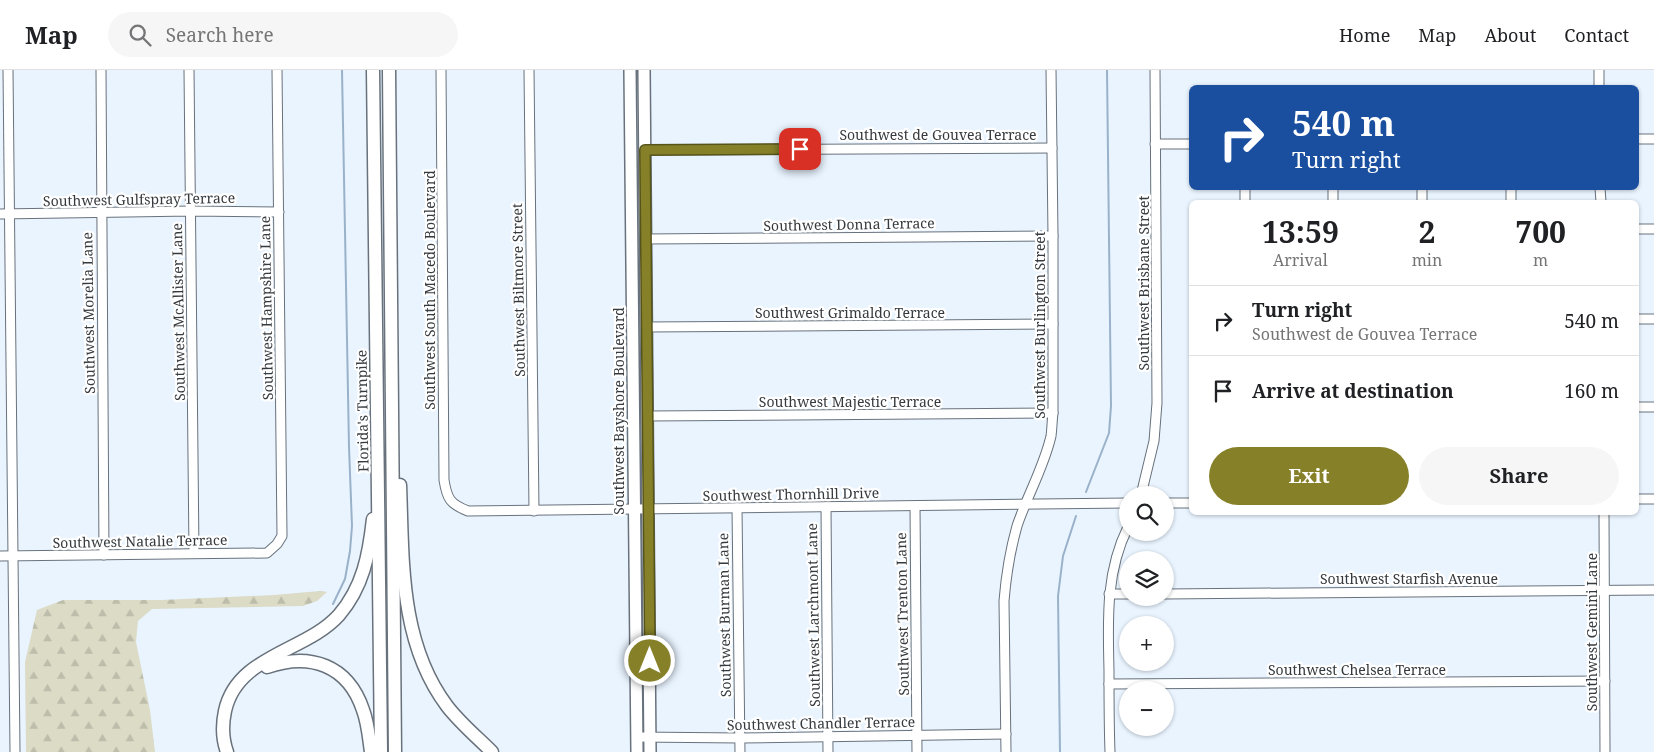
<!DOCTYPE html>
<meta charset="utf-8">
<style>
:root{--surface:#fff;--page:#f6f6f6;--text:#202124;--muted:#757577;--line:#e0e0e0;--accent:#868129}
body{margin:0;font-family:"Noto Serif",serif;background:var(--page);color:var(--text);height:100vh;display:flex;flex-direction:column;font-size:19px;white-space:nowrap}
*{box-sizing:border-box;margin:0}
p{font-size:16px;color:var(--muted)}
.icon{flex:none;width:28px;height:28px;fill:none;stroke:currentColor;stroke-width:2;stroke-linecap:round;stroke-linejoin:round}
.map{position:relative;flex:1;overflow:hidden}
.drawer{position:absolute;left:1189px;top:130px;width:450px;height:315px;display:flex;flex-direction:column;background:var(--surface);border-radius:8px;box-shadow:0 1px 4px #0004}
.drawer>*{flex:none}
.guide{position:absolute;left:1189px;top:15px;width:450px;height:105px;border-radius:8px;box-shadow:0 1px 4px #0004;background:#1a4fa0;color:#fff;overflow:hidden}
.controls{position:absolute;left:1119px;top:416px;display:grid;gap:10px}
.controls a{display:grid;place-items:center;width:55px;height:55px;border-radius:50%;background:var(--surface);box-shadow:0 1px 4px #0004;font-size:25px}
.pin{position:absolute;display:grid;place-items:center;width:42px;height:42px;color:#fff;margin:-21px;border-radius:10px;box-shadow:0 2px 8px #0006}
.me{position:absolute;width:55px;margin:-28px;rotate:0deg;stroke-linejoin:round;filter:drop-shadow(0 0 4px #0008)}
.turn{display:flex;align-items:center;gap:18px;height:105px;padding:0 20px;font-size:22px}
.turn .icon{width:65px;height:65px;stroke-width:2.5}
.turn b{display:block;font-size:35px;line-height:42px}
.eta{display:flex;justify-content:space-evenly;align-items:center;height:85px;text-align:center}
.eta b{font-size:30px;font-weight:700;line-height:35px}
.action{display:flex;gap:10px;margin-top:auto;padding:10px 20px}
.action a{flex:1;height:58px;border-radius:30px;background:var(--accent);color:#fff;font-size:20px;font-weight:700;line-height:58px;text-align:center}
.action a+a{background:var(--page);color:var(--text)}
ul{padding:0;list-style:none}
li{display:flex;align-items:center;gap:15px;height:70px;padding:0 20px;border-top:1px solid var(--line)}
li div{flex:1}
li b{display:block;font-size:19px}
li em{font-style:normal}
header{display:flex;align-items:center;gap:30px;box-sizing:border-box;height:70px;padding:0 25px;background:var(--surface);border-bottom:1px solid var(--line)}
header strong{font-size:24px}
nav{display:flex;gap:28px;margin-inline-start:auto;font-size:18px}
.search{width:350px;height:45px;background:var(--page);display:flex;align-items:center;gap:12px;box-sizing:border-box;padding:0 18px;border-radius:28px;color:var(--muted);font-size:19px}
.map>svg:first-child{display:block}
.forest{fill:url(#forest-firs)}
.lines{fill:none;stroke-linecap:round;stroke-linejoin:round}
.stream{stroke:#9ab2c9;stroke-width:2}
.minor-casing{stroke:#68727c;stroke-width:11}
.major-casing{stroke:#68727c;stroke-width:14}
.highway-casing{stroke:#68727c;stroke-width:15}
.minor{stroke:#fff;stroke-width:9}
.major{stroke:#fff;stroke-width:11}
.highway{stroke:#fff;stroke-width:12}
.route-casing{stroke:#57541b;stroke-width:12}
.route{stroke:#868129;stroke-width:9}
.labels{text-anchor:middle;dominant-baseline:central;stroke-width:4.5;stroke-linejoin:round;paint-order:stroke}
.street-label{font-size:14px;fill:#353a3e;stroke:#fff}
</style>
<header>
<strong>Map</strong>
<div class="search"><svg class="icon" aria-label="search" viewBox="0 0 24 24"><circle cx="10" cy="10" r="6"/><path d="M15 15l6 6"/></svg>Search here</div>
<nav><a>Home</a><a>Map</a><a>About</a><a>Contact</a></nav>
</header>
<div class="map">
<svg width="1654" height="682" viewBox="0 0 1654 682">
<defs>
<pattern id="forest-firs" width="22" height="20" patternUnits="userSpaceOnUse" patternTransform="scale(1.25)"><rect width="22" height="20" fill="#dbdbc6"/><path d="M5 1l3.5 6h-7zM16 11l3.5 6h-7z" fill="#bdbdab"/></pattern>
</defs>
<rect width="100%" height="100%" fill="#e9f4ff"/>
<polygon class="forest" points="320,521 327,522 317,531 303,536 152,539 138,551 136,572 150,640 155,682 26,682 25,592 37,540 63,530 161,530 274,525"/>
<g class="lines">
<g class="stream">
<polyline points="1086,422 1109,363 1111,336 1107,0"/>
<polyline points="333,534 345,509 350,481 352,456 349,377 342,0"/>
<polyline points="1060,682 1058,526 1063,486 1076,446"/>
</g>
<defs>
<g id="minor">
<polyline points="8,0 15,682"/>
<polyline points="101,0 104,485"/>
<polyline points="189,0 194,483"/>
<path d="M441 0 444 410C447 429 450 434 468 441L1128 433"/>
<polyline points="529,0 534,441"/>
<polyline points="1599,0 1599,18"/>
<polyline points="1636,69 1654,69"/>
<polyline points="1155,74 1191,74"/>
<polyline points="645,80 1052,78"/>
<polyline points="1245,118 1245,132"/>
<polyline points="1333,118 1333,132"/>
<polyline points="1422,118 1422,132"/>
<polyline points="1511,118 1511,132"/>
<polyline points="1600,118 1601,132"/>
<polyline points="0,144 191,141 279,142"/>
<polyline points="1636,159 1654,159"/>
<polyline points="645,169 1053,166"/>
<polyline points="1636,249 1654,249"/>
<polyline points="646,257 1053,254"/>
<polyline points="1636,337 1654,337"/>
<polyline points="647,346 1053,343"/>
<polyline points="1141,425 1154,371 1157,333 1155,0"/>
<polyline points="1636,429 1654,429"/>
<polyline points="1165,433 1191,433"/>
<polyline points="915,436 917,682"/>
<polyline points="826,437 828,682"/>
<polyline points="737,438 740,682"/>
<polyline points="1604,442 1605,682"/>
<polyline points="0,486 267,483 277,474 282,466 277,0"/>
<polyline points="1109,524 1128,524"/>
<polyline points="1165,524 1654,520"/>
<polyline points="1109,614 1605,611"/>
<polyline points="637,667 740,668 1006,664"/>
<path d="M1006 682 1004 531C1006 506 1010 481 1017 456 1027 426 1044 397 1051 366 1052 359 1052 351 1053 343V166L1051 0"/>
<path d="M1110 682C1109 655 1109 628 1109 601 1108 552 1105 503 1128 457"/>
</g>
<g id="major">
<polyline points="630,0 637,682"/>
<polyline points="644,0 650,682"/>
</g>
<g id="highway">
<polyline points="373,0 381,682"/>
<polyline points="389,0 395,682"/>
<path d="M400 415C403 490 399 572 447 636 460 653 477 667 492 682"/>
<path d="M267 597C310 582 348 595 363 640 368 653 369 668 371 682"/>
<path d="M227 682C222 668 222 655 225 641 237 585 306 582 339 545 363 517 369 485 373 449"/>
</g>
</defs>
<use href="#minor" class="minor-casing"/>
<use href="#major" class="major-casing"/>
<use href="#highway" class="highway-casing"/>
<use href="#minor" class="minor"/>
<use href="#major" class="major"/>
<use href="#highway" class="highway"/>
</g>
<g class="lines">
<defs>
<polyline id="route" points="650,591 645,80 800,79"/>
</defs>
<use href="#route" class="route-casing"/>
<use href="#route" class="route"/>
</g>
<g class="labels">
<g class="street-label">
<text x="938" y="64">Southwest de Gouvea Terrace</text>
<text transform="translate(139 129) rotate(-1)">Southwest Gulfspray Terrace</text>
<text transform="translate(849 154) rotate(-1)">Southwest Donna Terrace</text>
<text transform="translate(1143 213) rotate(-90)">Southwest Brisbane Street</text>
<text transform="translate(429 220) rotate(-90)">Southwest South Macedo Boulevard</text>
<text transform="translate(518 220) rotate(-91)">Southwest Biltmore Street</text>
<text transform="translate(266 238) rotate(-91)">Southwest Hampshire Lane</text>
<text transform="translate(178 242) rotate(-91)">Southwest McAllister Lane</text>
<text x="850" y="242">Southwest Grimaldo Terrace</text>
<text transform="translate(88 243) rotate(-91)">Southwest Morelia Lane</text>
<text transform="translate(1039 255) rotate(-90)">Southwest Burlington Street</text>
<text x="850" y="331">Southwest Majestic Terrace</text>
<text transform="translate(362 341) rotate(-91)">Florida's Turnpike</text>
<text transform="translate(618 341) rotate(-90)">Southwest Bayshore Boulevard</text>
<text transform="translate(791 424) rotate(-1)">Southwest Thornhill Drive</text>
<text transform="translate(140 471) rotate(-1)">Southwest Natalie Terrace</text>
<text x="1409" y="508">Southwest Starfish Avenue</text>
<text transform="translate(902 544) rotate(-91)">Southwest Trenton Lane</text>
<text transform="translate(724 545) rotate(-91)">Southwest Burman Lane</text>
<text transform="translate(813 545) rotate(-91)">Southwest Larchmont Lane</text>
<text transform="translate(1591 562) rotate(-90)">Southwest Gemini Lane</text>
<text x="1357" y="599">Southwest Chelsea Terrace</text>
<text transform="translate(821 653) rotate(-1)">Southwest Chandler Terrace</text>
</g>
</g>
</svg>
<div class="controls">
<a><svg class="icon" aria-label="search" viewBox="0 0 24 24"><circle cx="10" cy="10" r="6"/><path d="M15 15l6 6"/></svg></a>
<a><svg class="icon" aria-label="layers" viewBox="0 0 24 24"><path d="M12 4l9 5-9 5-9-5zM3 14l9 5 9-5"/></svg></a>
<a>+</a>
<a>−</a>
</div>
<div class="pin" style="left:800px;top:79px;background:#d93025"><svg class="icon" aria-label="arrive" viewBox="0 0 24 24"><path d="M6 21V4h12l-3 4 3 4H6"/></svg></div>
<svg class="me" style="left:650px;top:591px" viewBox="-20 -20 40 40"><circle r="17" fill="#868129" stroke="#fff" stroke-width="3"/><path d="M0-11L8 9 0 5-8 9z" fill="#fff"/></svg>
<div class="guide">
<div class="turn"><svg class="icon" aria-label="right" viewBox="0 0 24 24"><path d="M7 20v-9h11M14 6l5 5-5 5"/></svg><div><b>540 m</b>Turn right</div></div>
</div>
<section class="drawer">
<div class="eta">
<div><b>13:59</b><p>Arrival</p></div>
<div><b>2</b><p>min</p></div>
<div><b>700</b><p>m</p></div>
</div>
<ul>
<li><svg class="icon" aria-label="right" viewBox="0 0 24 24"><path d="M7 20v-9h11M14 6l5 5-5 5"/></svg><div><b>Turn right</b><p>Southwest de Gouvea Terrace</p></div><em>540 m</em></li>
<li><svg class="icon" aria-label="arrive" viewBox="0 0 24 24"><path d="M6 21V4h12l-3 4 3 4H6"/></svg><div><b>Arrive at destination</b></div><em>160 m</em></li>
</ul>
<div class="action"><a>Exit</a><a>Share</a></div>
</section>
</div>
